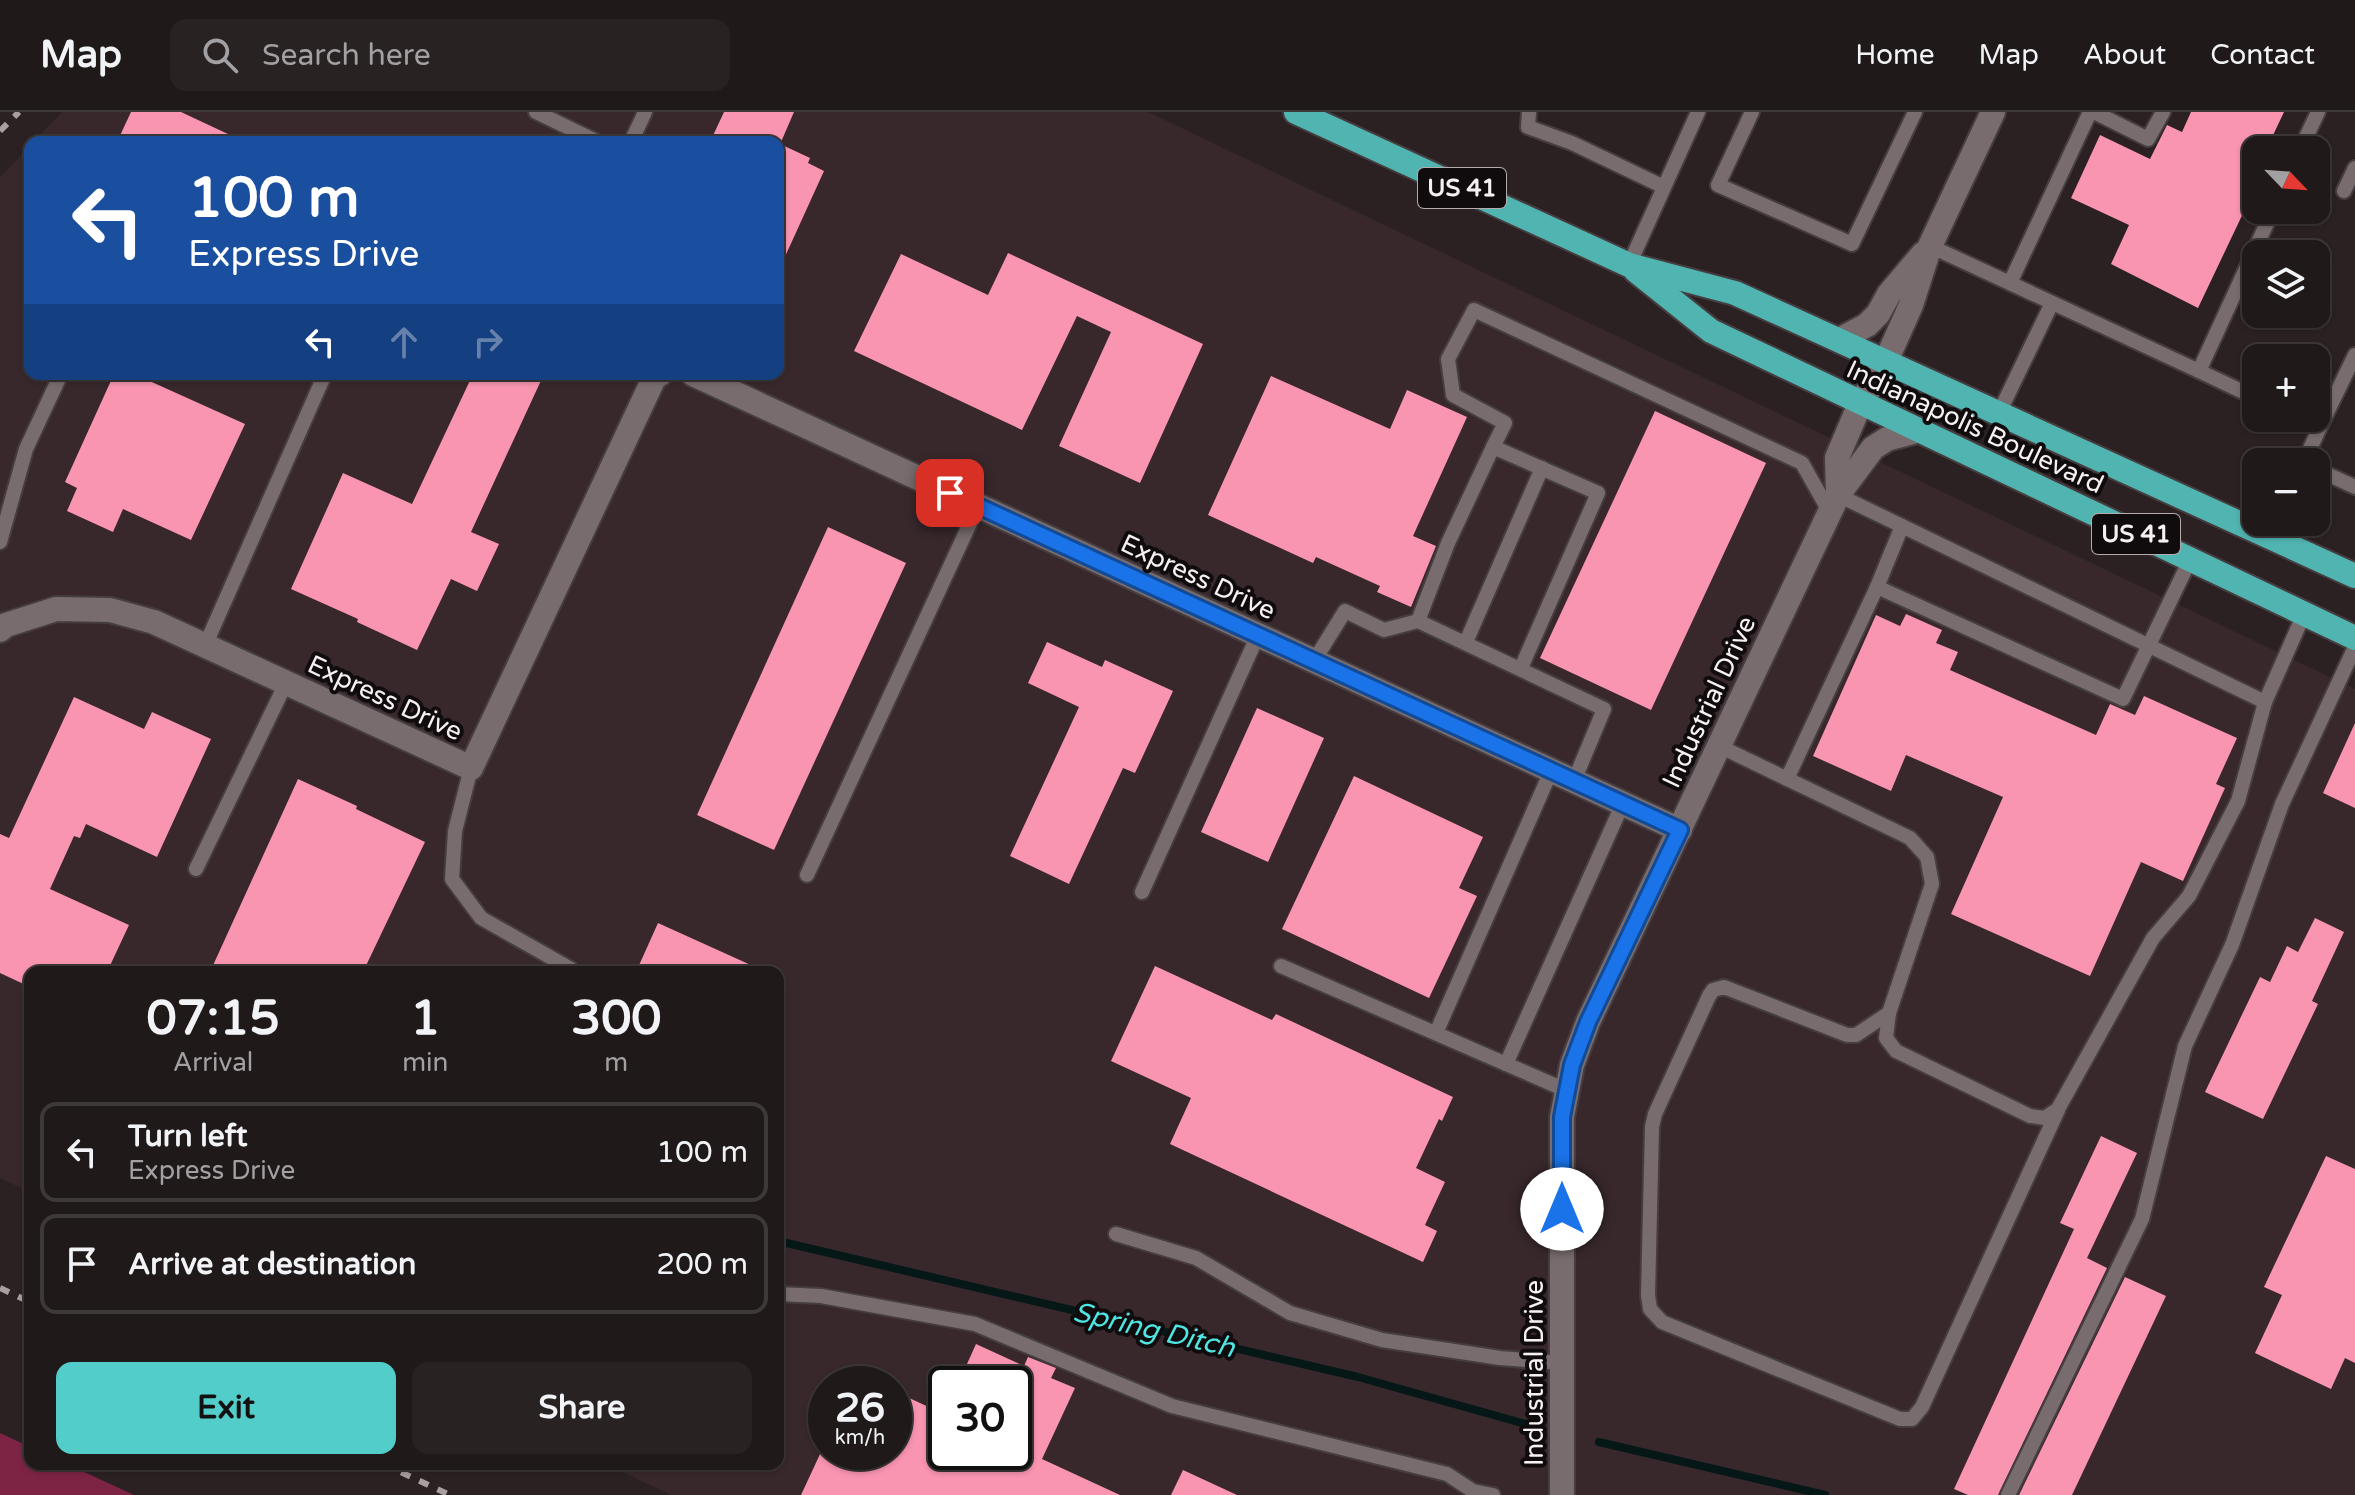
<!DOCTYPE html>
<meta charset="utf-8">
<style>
:root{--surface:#20191a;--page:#282223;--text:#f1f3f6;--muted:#a2a0a2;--line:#3d3839;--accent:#53cdca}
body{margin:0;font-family:"Varela Round",sans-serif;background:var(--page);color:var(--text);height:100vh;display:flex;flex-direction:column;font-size:30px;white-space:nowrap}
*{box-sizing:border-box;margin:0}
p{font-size:26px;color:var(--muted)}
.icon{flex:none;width:44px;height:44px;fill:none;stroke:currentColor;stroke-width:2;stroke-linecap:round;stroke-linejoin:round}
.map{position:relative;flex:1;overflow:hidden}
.side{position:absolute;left:24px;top:854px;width:760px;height:504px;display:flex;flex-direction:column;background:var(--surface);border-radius:16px;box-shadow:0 2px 6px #0004,0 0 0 2px var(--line)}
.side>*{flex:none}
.hud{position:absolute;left:24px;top:24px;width:760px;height:244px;border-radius:16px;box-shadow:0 2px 6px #0004,0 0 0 2px var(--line);background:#1a4fa0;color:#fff;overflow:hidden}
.needle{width:52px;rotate:115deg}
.controls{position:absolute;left:2242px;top:24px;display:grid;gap:16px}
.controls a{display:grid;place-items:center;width:88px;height:88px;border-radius:16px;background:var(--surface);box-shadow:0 2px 6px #0004,0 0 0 2px var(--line);font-size:40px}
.speed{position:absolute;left:808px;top:1254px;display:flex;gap:16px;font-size:40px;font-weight:700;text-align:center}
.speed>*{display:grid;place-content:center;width:104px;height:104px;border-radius:50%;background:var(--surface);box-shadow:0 2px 6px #0004,0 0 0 2px var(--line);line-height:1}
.speed small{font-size:20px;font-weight:400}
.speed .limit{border:4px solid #111;border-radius:12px;background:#fff;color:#111}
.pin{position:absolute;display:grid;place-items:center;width:68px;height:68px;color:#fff;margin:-34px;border-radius:16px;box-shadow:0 4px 12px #0006}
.me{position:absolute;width:88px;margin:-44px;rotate:0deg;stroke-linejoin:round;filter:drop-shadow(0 0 6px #0008)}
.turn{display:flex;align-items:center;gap:28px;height:168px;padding:0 32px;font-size:36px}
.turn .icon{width:104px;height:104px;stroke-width:2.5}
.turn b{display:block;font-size:56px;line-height:68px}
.lanes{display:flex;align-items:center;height:76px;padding:0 32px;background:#0003;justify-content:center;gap:40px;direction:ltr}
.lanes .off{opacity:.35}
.eta{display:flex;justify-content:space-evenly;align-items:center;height:136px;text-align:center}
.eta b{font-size:48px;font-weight:700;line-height:56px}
.cta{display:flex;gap:16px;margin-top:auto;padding:16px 32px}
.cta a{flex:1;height:92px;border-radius:16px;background:var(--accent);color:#111;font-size:32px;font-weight:700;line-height:92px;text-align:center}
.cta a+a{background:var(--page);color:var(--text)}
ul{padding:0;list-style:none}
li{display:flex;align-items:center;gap:24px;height:100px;margin:0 16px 12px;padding:0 16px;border:4px solid var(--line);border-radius:16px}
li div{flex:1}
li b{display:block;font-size:30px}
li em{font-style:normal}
header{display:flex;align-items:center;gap:48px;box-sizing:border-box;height:112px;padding:0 40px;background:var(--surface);border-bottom:2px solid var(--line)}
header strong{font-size:38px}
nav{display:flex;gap:44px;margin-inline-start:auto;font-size:28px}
.search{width:560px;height:72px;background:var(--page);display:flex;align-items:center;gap:20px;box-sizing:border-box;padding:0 28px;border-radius:16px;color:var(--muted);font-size:30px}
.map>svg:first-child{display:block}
.built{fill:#38282c;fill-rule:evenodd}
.forest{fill:#7d2445}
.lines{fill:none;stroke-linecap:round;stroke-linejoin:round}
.stream{stroke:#051817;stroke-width:8}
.building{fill:#f994b1}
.lane-casing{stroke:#453d3f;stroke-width:18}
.street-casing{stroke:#453d3f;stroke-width:28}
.highway-casing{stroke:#453d3f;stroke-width:28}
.lane{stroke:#786c6e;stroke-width:14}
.street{stroke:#786c6e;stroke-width:24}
.highway{stroke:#50b4b1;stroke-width:24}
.rail{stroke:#a79fa1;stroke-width:6;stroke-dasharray:10 10;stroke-linecap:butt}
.route-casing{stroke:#114b97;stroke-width:20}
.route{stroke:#1a73e8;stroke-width:14}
.labels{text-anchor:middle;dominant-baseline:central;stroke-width:8;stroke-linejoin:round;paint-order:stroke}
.shield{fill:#100c0d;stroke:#b2acad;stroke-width:2}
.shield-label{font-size:24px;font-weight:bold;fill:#f7f0f2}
.street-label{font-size:26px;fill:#f7f0f2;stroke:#100c0d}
.water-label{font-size:28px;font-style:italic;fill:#4fe5e2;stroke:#100c0d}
</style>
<header>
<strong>Map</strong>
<div class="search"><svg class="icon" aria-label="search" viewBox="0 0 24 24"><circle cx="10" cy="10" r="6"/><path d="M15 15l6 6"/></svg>Search here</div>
<nav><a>Home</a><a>Map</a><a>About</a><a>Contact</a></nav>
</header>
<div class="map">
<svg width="2355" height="1383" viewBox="0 0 2355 1383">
<rect width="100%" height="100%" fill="#2b2123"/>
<path class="built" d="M62 0H1148L2355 577V1383H671L606 1352H778V860H30V1080L0 1066V65L30 34V262H778V30H33ZM826 1272H894V1340H826ZM946 1272H1014V1340H946Z"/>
<polygon class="forest" points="0,1321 30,1335 30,1352 67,1352 134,1383 0,1383"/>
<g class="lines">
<g class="stream">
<polyline points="778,1129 1358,1265 1529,1313"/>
<polyline points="1599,1330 1825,1383"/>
</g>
</g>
<g class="building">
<polygon points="131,0 181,0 245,30 117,30"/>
<polygon points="724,0 794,0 781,30 710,30"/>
<polygon points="2191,0 2284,0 2266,38 2256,38 2256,59 2241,90 2247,93 2198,196 2111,152 2129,113 2071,86 2100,23 2150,47 2167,13 2182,20"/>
<polygon points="778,31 810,46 808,51 824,59 778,160"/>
<polygon points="1008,141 1203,232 1140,371 1059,334 1111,220 1077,204 1022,318 854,239 901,142 988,183"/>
<polygon points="114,262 134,262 245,312 191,428 123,397 113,420 67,399 77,376 65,370"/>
<polygon points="473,262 544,262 471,420 499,432 477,479 451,467 417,538 357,510 358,507 291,477 343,361 412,392"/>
<polygon points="1271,264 1390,317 1407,278 1467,305 1413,424 1436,434 1411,495 1377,480 1380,474 1316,445 1313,451 1208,403"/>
<polygon points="1655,299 1766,351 1651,598 1540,546"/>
<polygon points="828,415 906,451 774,738 697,703"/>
<polygon points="1906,502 1942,518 1936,531 1958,540 1950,558 2096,623 2110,592 2135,603 2144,584 2237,626 2216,672 2225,676 2183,769 2141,750 2090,864 1951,802 2003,685 1906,643 1891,679 1813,644 1876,503 1900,514"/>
<polygon points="1047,530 1102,555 1105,548 1173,579 1135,661 1123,656 1069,772 1010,744 1079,595 1028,571"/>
<polygon points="74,585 144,617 152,600 211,627 157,745 86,712 80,726 74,724 50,777 129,813 107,860 30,860 30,875 0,861 0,722 9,726"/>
<polygon points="1257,596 1324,626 1268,750 1201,720"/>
<polygon points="2355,611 2355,696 2323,681"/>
<polygon points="1354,664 1483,725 1459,776 1477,784 1429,886 1282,817"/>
<polygon points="298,667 357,694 356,697 425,730 363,860 210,860"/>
<polygon points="2315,806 2344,820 2312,889 2318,892 2263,1007 2205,980 2260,865 2270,870 2287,834 2298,840"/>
<polygon points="658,811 766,860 636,860"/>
<polygon points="1155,854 1272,908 1276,902 1453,985 1442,1009 1439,1007 1416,1056 1445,1070 1425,1113 1437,1119 1423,1150 1170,1032 1191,986 1111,949"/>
<polygon points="2101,1024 2137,1041 2087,1146 2107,1156 1998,1383 1968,1383 1954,1377 2074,1117 2060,1111"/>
<polygon points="2326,1044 2355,1057 2355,1251 2345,1246 2331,1277 2255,1241 2282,1183 2264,1175"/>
<polygon points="2125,1165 2166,1184 2072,1383 2019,1383"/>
<polygon points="976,1232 1024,1254 1028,1245 1056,1256 1051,1266 1075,1276 1042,1347 1120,1383 801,1383 821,1340 894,1340 894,1279 946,1303 946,1340 1014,1340 1014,1272 958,1272"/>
<polygon points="1183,1358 1237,1383 1171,1383"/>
</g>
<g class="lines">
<defs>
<g id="lane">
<polyline points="536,0 598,30"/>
<polyline points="1529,0 1528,15 1572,31 1664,75"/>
<polyline points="1752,0 1718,73 1852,132 1915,0"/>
<polyline points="2094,0 2148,27 2163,0"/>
<polyline points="631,30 645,0"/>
<polyline points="2300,38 2318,0"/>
<polyline points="2344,79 2355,56"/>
<polyline points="1930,134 2199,259"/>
<polyline points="1629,153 1698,0"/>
<polyline points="2010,171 2090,0"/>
<polyline points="2256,286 2199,259 2273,98"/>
<polyline points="1999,301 2052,191"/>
<polyline points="2300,306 2320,315 2304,350"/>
<polyline points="2320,315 2355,243"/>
<polyline points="2316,357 2355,375"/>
<polyline points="1838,383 2265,590"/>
<polyline points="1902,414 1877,475 2123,587 2190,448"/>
<polyline points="0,430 26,337 61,262"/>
<polyline points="1418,509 1448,431 1493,335"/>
<polyline points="1466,530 1542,356"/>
<polyline points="205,534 325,262"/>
<polyline points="1314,549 1345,499 1384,518 1418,509 1604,597 1574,669"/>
<polyline points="1521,556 1598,381 1493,335 1505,311 1453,283 1448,247 1474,198 1802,351 1829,399"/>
<polyline points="1719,634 1910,726 1927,745 1932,772 1889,901 1886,926 1896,939 2030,1004 2045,1006 2058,997 2153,826 2189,784 2238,689 2265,590 2304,502"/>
<polyline points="471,656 455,719 452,767 481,806 571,857"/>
<polyline points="1787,667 1877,475"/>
<polyline points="196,757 286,571"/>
<polyline points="807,763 978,394"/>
<polyline points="1142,780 1258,523"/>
<polyline points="1281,854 1568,979"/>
<polyline points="1889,901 1856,923 1847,923 1724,875 1713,878 1709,884 1655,1002 1652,1015 1648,1183 1650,1197 1662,1210 1900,1307 1912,1307 1922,1295 2058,998"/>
<polyline points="1436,921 1551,659"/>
<polyline points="1506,952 1623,691"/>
<polyline points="1116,1122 1196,1146 1290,1201 1382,1228 1500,1246 1562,1251"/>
<polyline points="778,1182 821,1184 975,1212 1172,1294 1447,1362 1473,1379 1493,1383"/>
<polyline points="2008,1383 2142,1107 2185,934 2232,833 2282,692 2355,535"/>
</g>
<g id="street">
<polyline points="1839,228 1867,213 1878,202 1889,182 1923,142"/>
<polyline points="693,262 1680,718"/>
<polyline points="1838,383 1837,346 1860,292 1886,249 1911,193 1930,134 1993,0"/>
<polyline points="0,518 6,513 56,497 110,498 154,510 471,656 655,264 660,262"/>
<polyline points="1562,1383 1562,1005 1572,953 1588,910 1838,383 1873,336 1887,327 1917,319"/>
</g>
<g id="highway">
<polyline points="1296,0 1629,153 1735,181 2355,464"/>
<polyline points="1636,159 1711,219 2355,526"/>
</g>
</defs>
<use href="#lane" class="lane-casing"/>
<use href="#street" class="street-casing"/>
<use href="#highway" class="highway-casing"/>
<use href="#lane" class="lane"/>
<use href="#street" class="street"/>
<use href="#highway" class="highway"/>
<g class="rail">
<polyline points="0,19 19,0"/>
<polyline points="0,1176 30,1190"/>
<polyline points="383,1352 450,1383"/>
</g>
</g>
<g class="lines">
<defs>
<polyline id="route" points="950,381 1680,718 1588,910 1572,953 1562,1005 1562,1097"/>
</defs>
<use href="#route" class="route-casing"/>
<use href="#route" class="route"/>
</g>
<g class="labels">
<g class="shield">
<rect x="1418" y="56" width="88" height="40" rx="6"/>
<rect x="2092" y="402" width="88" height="40" rx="6"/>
</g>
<g class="shield-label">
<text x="1462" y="76">US 41</text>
<text x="2136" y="422">US 41</text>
</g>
<g class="street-label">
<text transform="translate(1975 315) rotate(25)">Indianapolis Boulevard</text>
<text transform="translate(1198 465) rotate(25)">Express Drive</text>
<text transform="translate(385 586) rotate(25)">Express Drive</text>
<text transform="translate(1709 590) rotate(-65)">Industrial Drive</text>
<text transform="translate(1534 1261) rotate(-90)">Industrial Drive</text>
</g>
<g class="water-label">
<text transform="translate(1154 1218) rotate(13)">Spring Ditch</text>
</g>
</g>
</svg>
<div class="controls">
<a><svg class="needle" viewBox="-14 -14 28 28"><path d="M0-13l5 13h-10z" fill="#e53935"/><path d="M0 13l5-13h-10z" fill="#a2a0a2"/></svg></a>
<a><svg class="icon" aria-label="layers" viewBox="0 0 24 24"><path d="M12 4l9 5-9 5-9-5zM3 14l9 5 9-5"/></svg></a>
<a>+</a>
<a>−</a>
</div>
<div class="speed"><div>26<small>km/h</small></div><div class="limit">30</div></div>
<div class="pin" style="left:950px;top:381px;background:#d93025"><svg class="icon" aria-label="arrive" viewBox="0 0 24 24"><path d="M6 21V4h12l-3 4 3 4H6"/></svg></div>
<svg class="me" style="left:1562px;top:1097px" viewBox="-20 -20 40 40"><circle r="19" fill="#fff"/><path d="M0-13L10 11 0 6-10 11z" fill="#1a73e8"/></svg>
<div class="hud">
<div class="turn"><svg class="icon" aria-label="left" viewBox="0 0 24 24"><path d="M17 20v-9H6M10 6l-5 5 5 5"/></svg><div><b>100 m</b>Express Drive</div></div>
<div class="lanes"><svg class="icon" aria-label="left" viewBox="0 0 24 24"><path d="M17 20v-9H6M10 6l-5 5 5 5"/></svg><svg class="icon off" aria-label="ahead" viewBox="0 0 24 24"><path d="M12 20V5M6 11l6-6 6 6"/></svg><svg class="icon off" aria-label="right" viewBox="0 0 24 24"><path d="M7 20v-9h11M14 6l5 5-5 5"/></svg></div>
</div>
<section class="side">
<div class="eta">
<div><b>07:15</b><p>Arrival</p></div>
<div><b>1</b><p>min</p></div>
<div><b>300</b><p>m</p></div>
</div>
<ul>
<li><svg class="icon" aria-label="left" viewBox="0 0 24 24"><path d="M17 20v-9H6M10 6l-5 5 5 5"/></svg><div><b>Turn left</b><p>Express Drive</p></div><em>100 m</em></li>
<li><svg class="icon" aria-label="arrive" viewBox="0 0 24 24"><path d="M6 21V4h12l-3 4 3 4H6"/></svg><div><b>Arrive at destination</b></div><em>200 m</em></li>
</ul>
<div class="cta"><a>Exit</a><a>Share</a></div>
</section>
</div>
